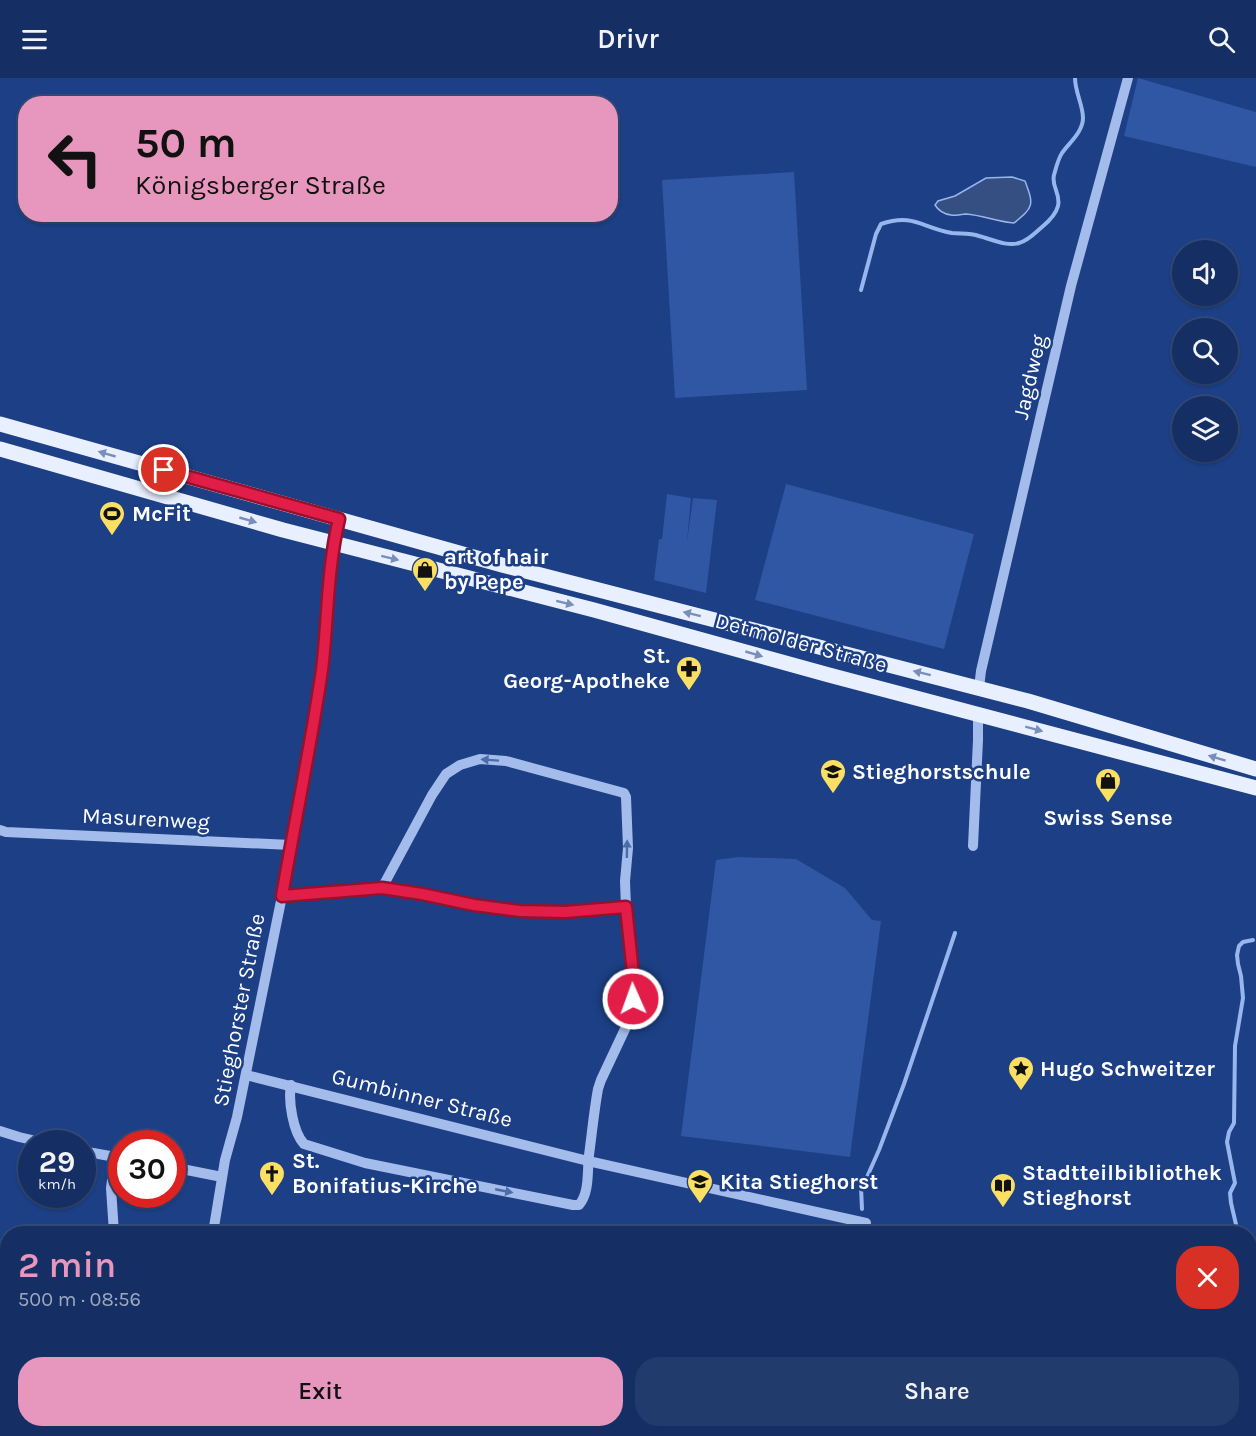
<!DOCTYPE html>
<meta charset="utf-8">
<style>
:root{--surface:#152f64;--page:#223b6d;--text:#f1f3f6;--muted:#9da9bf;--line:#344a78;--accent:#e797bd}
body{margin:0;font-family:Karla,sans-serif;background:var(--page);color:var(--text);height:100vh;display:flex;flex-direction:column;font-size:22px;white-space:nowrap}
*{box-sizing:border-box;margin:0}
p{font-size:20px;color:var(--muted)}
.icon{flex:none;width:33px;height:33px;fill:none;stroke:currentColor;stroke-width:2;stroke-linecap:round;stroke-linejoin:round}
.map{position:relative;flex:1;overflow:hidden}
.drawer{position:absolute;left:0px;top:1148px;width:1257px;height:212px;display:flex;flex-direction:column;background:var(--surface);border-radius:24px 24px 0 0;box-shadow:0 2px 4px #0004,0 0 0 2px var(--line)}
.drawer>*{flex:none}
.guide{position:absolute;left:18px;top:18px;width:600px;height:126px;border-radius:24px;box-shadow:0 2px 4px #0004,0 0 0 2px var(--line);background:#e797bd;color:#111;overflow:hidden}
.fabs{position:absolute;left:1172px;top:162px;display:grid;gap:12px}
.fabs a{display:grid;place-items:center;width:66px;height:66px;border-radius:50%;background:var(--surface);box-shadow:0 2px 4px #0004,0 0 0 2px var(--line);font-size:30px}
.speed{position:absolute;left:18px;top:1052px;display:flex;gap:12px;font-size:30px;font-weight:700;text-align:center}
.speed>*{display:grid;place-content:center;width:78px;height:78px;border-radius:50%;background:var(--surface);box-shadow:0 2px 4px #0004,0 0 0 2px var(--line);line-height:1}
.speed small{font-size:15px;font-weight:400}
.speed .limit{border:9px solid #d22;background:#fff;color:#111}
.pin{position:absolute;display:grid;place-items:center;width:51px;height:51px;color:#fff;margin:-26px;border:3px solid #fff;border-radius:50%;box-shadow:0 2px 6px #0007}
.me{position:absolute;width:66px;margin:-33px;rotate:358deg;stroke-linejoin:round;filter:drop-shadow(0 0 4px #0008)}
.turn{display:flex;align-items:center;gap:21px;height:126px;padding:0 18px;font-size:27px}
.turn .icon{width:78px;height:78px;stroke-width:2.5}
.turn b{display:block;font-size:42px;line-height:51px}
.round{display:grid;place-items:center;flex:none;width:63px;height:63px;border-radius:24px;background:var(--page)}
.overview{display:flex;align-items:center;justify-content:space-between;height:102px;padding:0 18px}
h1{font-size:36px;font-weight:600;line-height:45px;color:var(--accent)}
.cta{display:flex;gap:12px;margin-top:auto;padding:12px 18px}
.cta a{flex:1;height:69px;border-radius:24px;background:var(--accent);color:#111;font-size:24px;font-weight:600;line-height:69px;text-align:center}
.cta a+a{background:var(--page);color:var(--text)}
header{display:flex;justify-content:space-between;align-items:center;height:78px;padding:0 18px;background:var(--surface);font-size:27px;font-weight:600}
.map>svg:first-child{display:block}
.green{fill:#3057a3}
.water{fill:#354f83;stroke:#97b6ed;stroke-width:1.5}
.lines{fill:none;stroke-linecap:round;stroke-linejoin:round}
.stream{stroke:#97b6ed;stroke-width:4}
.minor{stroke:#a4bceb;stroke-width:10}
.major{stroke:#e8effe;stroke-width:15}
.tram{stroke:#fff;stroke-width:1.5}
.oneway{fill:#788ebb}
.oneway2{fill:#4c6ba9}
.route-casing{stroke:#92132f;stroke-width:15}
.route{stroke:#e11d48;stroke-width:10}
.labels{text-anchor:middle;dominant-baseline:central;stroke-width:5;stroke-linejoin:round;paint-order:stroke}
.street-label{font-size:22px;fill:#fff;stroke:#1c3f85}
.poi-label{font-size:22px;font-weight:bold;fill:#fff;stroke:#1c3f85;text-anchor:start}
</style>
<header><svg class="icon" aria-label="menu" viewBox="0 0 24 24"><path d="M4 6h16M4 12h16M4 18h16"/></svg>Drivr<svg class="icon" aria-label="search" viewBox="0 0 24 24"><circle cx="10" cy="10" r="6"/><path d="M15 15l6 6"/></svg></header>
<div class="map">
<svg width="1256" height="1358" viewBox="0 0 1256 1358">
<rect width="100%" height="100%" fill="#1c3f85"/>
<g class="green">
<polygon points="1138,0 1256,34 1256,89 1124,58"/>
<polygon points="794,94 807,312 675,320 662,102"/>
<polygon points="786,406 974,456 944,571 755,522"/>
<polygon points="667,416 691,420 687,464 693,420 717,422 706,515 654,502 659,461 662,461"/>
<polygon points="738,779 796,781 845,810 872,842 881,843 850,1079 681,1058 716,782"/>
<polygon points="0,1310 8,1313 7,1344 0,1347"/>
<polygon points="247,1352 705,1352 724,1358 249,1358"/>
<polygon points="760,1352 809,1352 808,1358 779,1358"/>
</g>
<path class="water" d="M1012 99 1025 103C1034 127 1034 129 1014 145 998 144 982 137 966 136 961 136 956 138 951 137 944 136 938 132 935 127L938 123 955 118 986 100Z"/>
<g class="lines">
<g class="stream">
<path d="M861 212 876 156 881 146C914 135 922 150 952 155 961 156 970 155 979 158 991 161 1007 169 1019 165 1028 163 1035 155 1042 149 1048 144 1056 136 1058 128 1061 116 1051 108 1054 97 1056 90 1058 81 1062 75 1069 65 1083 54 1083 40 1083 27 1075 14 1075 0"/>
<polyline points="862,1131 861,1109 867,1099 879,1072 904,1006 955,855"/>
<polyline points="1238,1155 1231,1125 1230,1115 1235,1105 1227,1064 1229,1054 1234,1045 1235,968 1243,920 1241,898 1238,886 1237,877 1239,868 1243,864 1253,862"/>
<polyline points="1202,1358 1202,1352"/>
</g>
<g class="minor">
<polyline points="979,610 981,593 1071,208 1128,0"/>
<polyline points="0,752 6,754 291,767"/>
<polyline points="973,768 978,662 978,636"/>
<polyline points="282,818 382,810 422,816 474,827 520,833 565,834 626,829"/>
<polyline points="246,997 588,1083 866,1145"/>
<path d="M291 1007C288 1023 293 1054 304 1066L365 1085 573 1127H579C590 1114 587 1093 589 1077 592 1055 594 1033 598 1011L601 1002 625 951 631 938 633 921 634 905 626 829 625 803 628 770 626 719 624 715 506 683 480 681 460 687 446 696 432 717 382 810"/>
<polyline points="0,1053 19,1059 45,1065"/>
<polyline points="82,1073 121,1080"/>
<polyline points="172,1089 222,1099"/>
<polyline points="114,1155 111,1110 115,1078"/>
<polyline points="213,1155 225,1082 237,1039 282,818 319,613 327,543 333,466"/>
<polyline points="224,1352 226,1358"/>
</g>
<g class="major">
<polyline points="0,346 502,487 1028,623 1256,691"/>
<polyline points="0,371 283,452 594,532 829,597 1256,710"/>
</g>
<g class="tram">
<polyline points="723,1352 741,1358"/>
<polyline points="743,1352 763,1358"/>
</g>
</g>
<defs><path id="oneway-solid" d="M-6-.8H1V-3.2L6.5 0L1 3.2V.8H-6Z" transform="scale(1.5)"/></defs>
<g class="oneway">
<use href="#oneway-solid" transform="translate(107 376) rotate(-164)"/>
<use href="#oneway-solid" transform="translate(248 442) rotate(16)"/>
<use href="#oneway-solid" transform="translate(390 480) rotate(14)"/>
<use href="#oneway-solid" transform="translate(565 525) rotate(14)"/>
<use href="#oneway-solid" transform="translate(692 536) rotate(-166)"/>
<use href="#oneway-solid" transform="translate(754 576) rotate(16)"/>
<use href="#oneway-solid" transform="translate(922 595) rotate(-166)"/>
<use href="#oneway-solid" transform="translate(1034 651) rotate(15)"/>
<use href="#oneway-solid" transform="translate(1217 680) rotate(-163)"/>
</g>
<g class="oneway2">
<use href="#oneway-solid" transform="translate(490 682) rotate(-176)"/>
<use href="#oneway-solid" transform="translate(627 771) rotate(-89)"/>
<use href="#oneway-solid" transform="translate(504 1113) rotate(11)"/>
</g>
<g class="lines">
<defs>
<path id="route" d="M164 392 339 441C327 491 328 542 322 592 311 667 295 743 282 818L382 810 422 816 474 827 520 833 565 834 626 829 634 905 633 921"/>
</defs>
<use href="#route" class="route-casing"/>
<use href="#route" class="route"/>
</g>
<defs>
<symbol id="stadium-pin" viewBox="-11 -11 22 30"><path d="M0 17L-7.5 6A9.5 9.5 0 1 1 7.5 6Z" fill="#fbdf62" stroke="#1c3f85"/><path d="M0-5a6.5 5 0 1 0 0 10a6.5 5 0 1 0 0-10ZM-3.5-1.8h7v3.6h-7Z" fill="#111"/></symbol>
<symbol id="shop-pin" viewBox="-11 -11 22 30"><path d="M0 17L-7.5 6A9.5 9.5 0 1 1 7.5 6Z" fill="#fbdf62" stroke="#1c3f85"/><path d="M-5-2.5h2.3a2.7 3.5 0 0 1 5.4 0H5L5.5 6h-11ZM-1.5-2.5h3a1.5 2.3 0 0 0-3 0Z" fill="#111"/></symbol>
<symbol id="pharmacy-pin" viewBox="-11 -11 22 30"><path d="M0 17L-7.5 6A9.5 9.5 0 1 1 7.5 6Z" fill="#fbdf62" stroke="#1c3f85"/><path d="M-2-6h4v4h4v4h-4v4h-4v-4h-4v-4h4Z" fill="#111"/></symbol>
<symbol id="school-pin" viewBox="-11 -11 22 30"><path d="M0 17L-7.5 6A9.5 9.5 0 1 1 7.5 6Z" fill="#fbdf62" stroke="#1c3f85"/><path d="M0-5L7-2L0 1L-7-2ZM-4 1L0 2.5L4 1V4Q0 6-4 4Z" fill="#111"/></symbol>
<symbol id="sight-pin" viewBox="-11 -11 22 30"><path d="M0 17L-7.5 6A9.5 9.5 0 1 1 7.5 6Z" fill="#fbdf62" stroke="#1c3f85"/><path d="M0-6L1.8-2.2L6-1.7L2.9 1.2L3.7 5.4L0 3.3L-3.7 5.4L-2.9 1.2L-6-1.7L-1.8-2.2Z" fill="#111"/></symbol>
<symbol id="church-pin" viewBox="-11 -11 22 30"><path d="M0 17L-7.5 6A9.5 9.5 0 1 1 7.5 6Z" fill="#fbdf62" stroke="#1c3f85"/><path d="M-1.2-6h2.4v3.5h3.3v2.4h-3.3V6h-2.4V-.1h-3.3v-2.4h3.3Z" fill="#111"/></symbol>
<symbol id="library-pin" viewBox="-11 -11 22 30"><path d="M0 17L-7.5 6A9.5 9.5 0 1 1 7.5 6Z" fill="#fbdf62" stroke="#1c3f85"/><path d="M-6-4Q-3-5.5-.7-3.5V5Q-3 3-6 4ZM6-4Q3-5.5 .7-3.5V5Q3 3 6 4Z" fill="#111"/></symbol>
</defs>
<g fill-rule="evenodd">
<use href="#stadium-pin" x="97" y="421" width="30" height="40"/>
<use href="#shop-pin" x="410" y="477" width="30" height="40"/>
<use href="#pharmacy-pin" x="674" y="576" width="30" height="40"/>
<use href="#school-pin" x="818" y="679" width="30" height="40"/>
<use href="#shop-pin" x="1093" y="688" width="30" height="40"/>
<use href="#sight-pin" x="1006" y="976" width="30" height="40"/>
<use href="#church-pin" x="257" y="1081" width="30" height="40"/>
<use href="#school-pin" x="685" y="1089" width="30" height="40"/>
<use href="#library-pin" x="988" y="1093" width="30" height="40"/>
</g>
<g class="labels">
<g class="street-label">
<text transform="translate(1030 299) rotate(-77)">Jagdweg</text>
<text transform="translate(801 565) rotate(15)">Detmolder Straße</text>
<text transform="translate(146 741) rotate(3)">Masurenweg</text>
<text transform="translate(239 932) rotate(-79)">Stieghorster Straße</text>
<text transform="translate(422 1020) rotate(14)">Gumbinner Straße</text>
</g>
<g class="poi-label">
<text x="132" y="436">McFit</text>
<text x="444" y="479">art of hair<tspan x="444" dy="25">by Pepe</tspan></text>
<text x="670" y="578" text-anchor="end">St.<tspan x="670" dy="25">Georg-Apotheke</tspan></text>
<text x="852" y="694">Stieghorstschule</text>
<text x="1108" y="740" text-anchor="middle">Swiss Sense</text>
<text x="1040" y="991">Hugo Schweitzer</text>
<text x="292" y="1083">St.<tspan x="292" dy="25">Bonifatius-Kirche</tspan></text>
<text x="1022" y="1095">Stadtteilbibliothek<tspan x="1022" dy="25">Stieghorst</tspan></text>
<text x="720" y="1104">Kita Stieghorst</text>
</g>
</g>
</svg>
<div class="fabs">
<a><svg class="icon" aria-label="sound" viewBox="0 0 24 24"><path d="M4 9h4l5-4v14l-5-4H4zM17 9q2 3 0 6"/></svg></a>
<a><svg class="icon" aria-label="search" viewBox="0 0 24 24"><circle cx="10" cy="10" r="6"/><path d="M15 15l6 6"/></svg></a>
<a><svg class="icon" aria-label="layers" viewBox="0 0 24 24"><path d="M12 4l9 5-9 5-9-5zM3 14l9 5 9-5"/></svg></a>
</div>
<div class="speed"><div>29<small>km/h</small></div><div class="limit">30</div></div>
<div class="pin" style="left:164px;top:392px;background:#d93025"><svg class="icon" aria-label="arrive" viewBox="0 0 24 24"><path d="M6 21V4h12l-3 4 3 4H6"/></svg></div>
<svg class="me" style="left:633px;top:921px" viewBox="-20 -20 40 40"><circle r="17" fill="#e11d48" stroke="#fff" stroke-width="3"/><path d="M0-11L8 9 0 5-8 9z" fill="#fff"/></svg>
<div class="guide">
<div class="turn"><svg class="icon" aria-label="left" viewBox="0 0 24 24"><path d="M17 20v-9H6M10 6l-5 5 5 5"/></svg><div><b>50 m</b>Königsberger Straße</div></div>
</div>
<section class="drawer">
<div class="overview"><div><h1>2 min</h1><p>500 m · 08:56</p></div><a class="round" style="background:#d93025;color:#fff"><svg class="icon" aria-label="close" viewBox="0 0 24 24"><path d="M6 6l12 12M18 6L6 18"/></svg></a></div>
<div class="cta"><a>Exit</a><a>Share</a></div>
</section>
</div>
